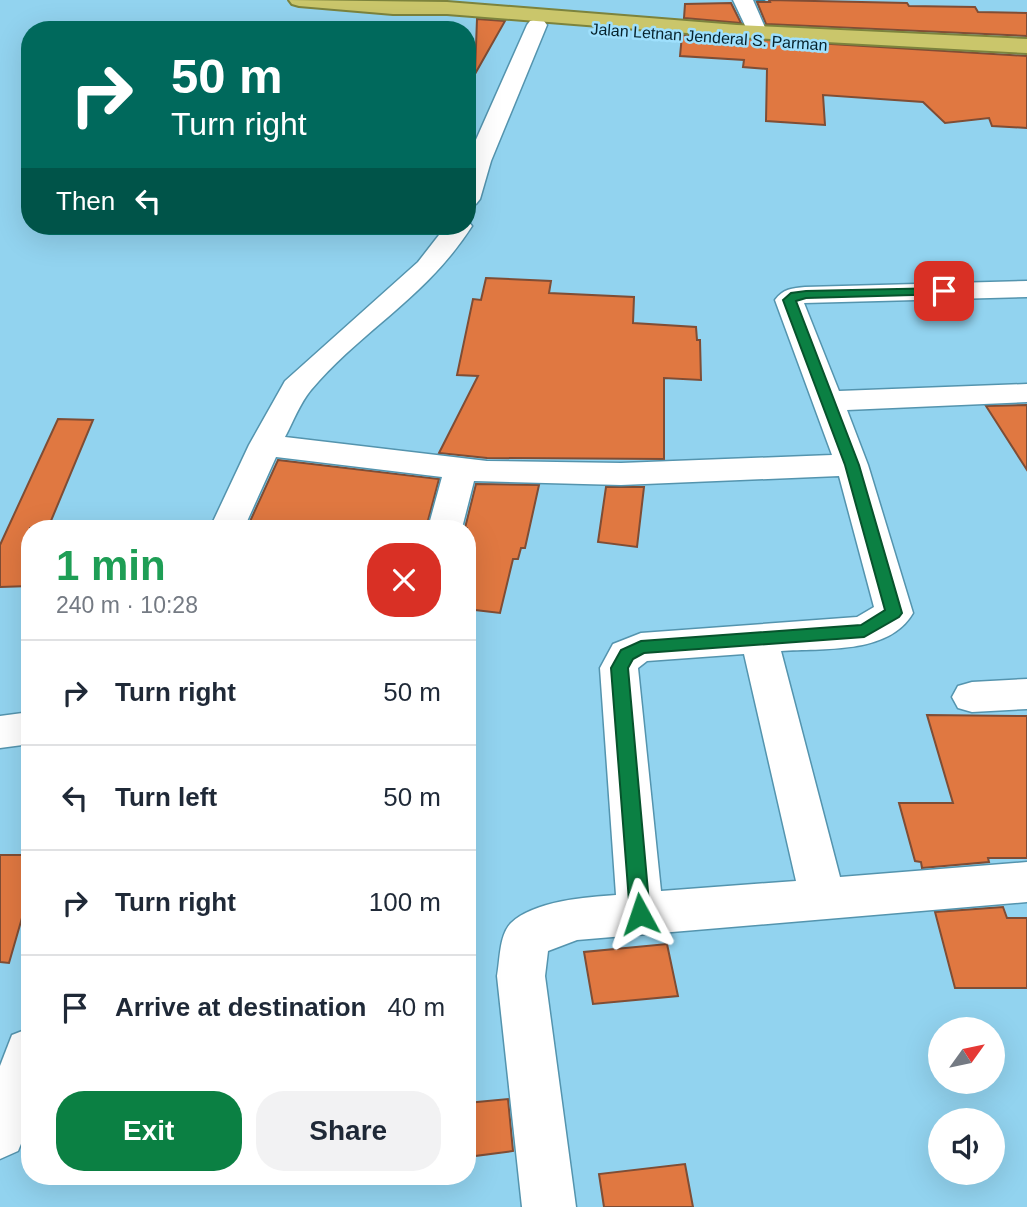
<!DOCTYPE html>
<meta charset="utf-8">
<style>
:root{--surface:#fff;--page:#f2f2f3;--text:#1f2937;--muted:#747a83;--line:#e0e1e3;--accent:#0b8043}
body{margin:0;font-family:Arial,sans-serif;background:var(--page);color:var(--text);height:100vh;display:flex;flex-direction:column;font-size:26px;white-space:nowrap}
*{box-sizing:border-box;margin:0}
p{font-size:23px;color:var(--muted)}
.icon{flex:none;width:38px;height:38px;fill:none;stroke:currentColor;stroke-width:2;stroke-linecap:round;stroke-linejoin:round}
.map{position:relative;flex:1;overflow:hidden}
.details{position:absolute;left:21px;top:520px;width:455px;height:665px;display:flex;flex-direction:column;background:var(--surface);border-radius:28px;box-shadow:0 7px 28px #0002}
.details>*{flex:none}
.guide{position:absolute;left:21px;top:21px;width:455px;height:214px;border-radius:28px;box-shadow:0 7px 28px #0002;background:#00695c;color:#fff;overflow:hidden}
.needle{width:46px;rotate:57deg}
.controls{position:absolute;left:928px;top:1017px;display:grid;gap:14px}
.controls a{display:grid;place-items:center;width:77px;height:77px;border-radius:50%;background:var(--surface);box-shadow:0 7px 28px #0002;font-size:35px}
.pin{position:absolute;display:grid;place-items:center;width:60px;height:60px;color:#fff;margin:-30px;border-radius:14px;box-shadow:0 4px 10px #0006}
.me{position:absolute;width:77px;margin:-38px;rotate:355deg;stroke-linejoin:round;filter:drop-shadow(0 0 5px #0008)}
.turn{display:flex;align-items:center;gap:24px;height:147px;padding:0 35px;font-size:32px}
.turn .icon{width:91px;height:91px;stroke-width:2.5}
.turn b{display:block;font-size:49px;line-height:60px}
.then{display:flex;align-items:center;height:66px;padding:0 35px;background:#0003;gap:14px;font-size:26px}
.round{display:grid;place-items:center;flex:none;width:74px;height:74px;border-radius:28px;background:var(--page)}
.summary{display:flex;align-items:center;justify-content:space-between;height:119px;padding:0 35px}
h1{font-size:42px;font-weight:800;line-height:52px;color:#1e9e55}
.button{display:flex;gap:14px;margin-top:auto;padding:14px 35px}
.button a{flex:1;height:80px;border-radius:28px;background:var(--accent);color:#fff;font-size:28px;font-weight:800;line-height:80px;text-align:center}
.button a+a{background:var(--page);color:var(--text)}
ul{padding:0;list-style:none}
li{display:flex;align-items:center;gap:21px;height:105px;padding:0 35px;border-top:2px solid var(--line)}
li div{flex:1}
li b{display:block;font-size:26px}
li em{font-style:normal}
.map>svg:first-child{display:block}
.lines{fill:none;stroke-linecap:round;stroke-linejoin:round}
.stream{fill:#317f9d;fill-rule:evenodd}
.building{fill:#e07841;stroke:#7f4d35;stroke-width:2}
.minor-casing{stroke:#5494ae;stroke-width:3}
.trunk-casing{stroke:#7c833d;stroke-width:4}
.minor{fill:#fff;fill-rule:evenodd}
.trunk{fill:#cac66b;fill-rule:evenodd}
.route{fill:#0b8043;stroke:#07532c;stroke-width:2}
.labels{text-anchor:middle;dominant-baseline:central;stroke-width:5;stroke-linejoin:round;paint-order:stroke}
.far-street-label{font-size:16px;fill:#06222c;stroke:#9fe0fd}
</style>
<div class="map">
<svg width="1027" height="1207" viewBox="0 0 1027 1207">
<rect width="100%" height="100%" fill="#92d3ef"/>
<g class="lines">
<polygon class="stream" points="752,0 766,0 763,2"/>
</g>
<g class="building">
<polygon points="769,0 907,3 909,6 975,7 978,12 1027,13 1027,36 766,24 757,2 770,2"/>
<polygon points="731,3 741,23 684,18 685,4"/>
<polygon points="477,19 505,21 475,74"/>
<polygon points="682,35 1027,56 1027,128 992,126 989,118 945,123 923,102 823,95 825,125 766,121 767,69 743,67 744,60 680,56"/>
<polygon points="486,278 551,281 549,293 634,297 633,323 696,327 697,340 700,340 701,380 664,378 664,459 487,458 439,453 478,376 457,375 473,299 481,300"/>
<polygon points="1027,405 1027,470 986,406"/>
<polygon points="58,419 93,420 48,528 30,528 30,586 0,587 0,545"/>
<polygon points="278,460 439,479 426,528 247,528"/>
<polygon points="476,484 539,485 525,548 521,548 518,559 513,559 500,613 467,609 467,528 465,528"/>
<polygon points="606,487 644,487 637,547 598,542"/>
<polygon points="927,715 1027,716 1027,858 988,858 989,862 922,868 921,862 915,861 899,803 953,803"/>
<polygon points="0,855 30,855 30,890 9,963 0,962"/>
<polygon points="1003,907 1007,918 1027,918 1027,988 955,988 935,912"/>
<polygon points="667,944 678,996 593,1004 584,952"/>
<polygon points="508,1099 513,1151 467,1157 467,1103"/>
<polygon points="685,1164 693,1207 604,1207 599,1174"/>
</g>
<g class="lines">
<defs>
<g id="minor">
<polygon points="733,0 753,0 767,32 764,36 750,36"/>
<polygon points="537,19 544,21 547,25 491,161 480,199 476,204 467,206 467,160 527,25 530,21"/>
<path d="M467 220 472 226C426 298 363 329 311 390 300 403 293 422 285 437L487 461 621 463 832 455 775 300C783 289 792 288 805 287L1027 281V297L804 303 839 391 1027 384V402L847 410 868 465 913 613C889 655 822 648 781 651L840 877 1027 862V902L577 940 548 951 545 976 576 1207H522L497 976C500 961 499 935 511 923 534 901 586 897 616 895L600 668 613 644 641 633 857 617 874 607 839 476 621 485 474 481 462 528H428L442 477 276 457 244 528H210L249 445 285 381 418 262 446 226H467ZM744 654 796 881 661 891 638 668 647 661Z"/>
<polygon points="1027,679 1027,709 972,712 958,708 952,697 958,686 972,682"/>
<polygon points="30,712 30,744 0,748 0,716"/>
<polygon points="30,1028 30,1122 18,1151 0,1159 0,1066 12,1035"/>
</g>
<polygon id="trunk" points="289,0 447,2 737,25 1027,39 1027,53 737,37 447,14 393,14 299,6 292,4"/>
</defs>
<use href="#minor" class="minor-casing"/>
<use href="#trunk" class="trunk-casing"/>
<use href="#minor" class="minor"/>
<use href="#trunk" class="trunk"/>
</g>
<polygon class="route" points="944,288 948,289 948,294 806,298 796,301 859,465 902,613 899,617 864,637 644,653 633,659 628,668 650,914 647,920 640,923 633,920 630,914 611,668 621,650 641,641 861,625 885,610 845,465 783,300 791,293 806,291"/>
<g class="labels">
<g class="far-street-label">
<text transform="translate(709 37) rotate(4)">Jalan Letnan Jenderal S. Parman</text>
</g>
</g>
</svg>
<div class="controls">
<a><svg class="needle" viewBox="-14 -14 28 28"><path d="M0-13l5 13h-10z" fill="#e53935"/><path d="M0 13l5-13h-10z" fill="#747a83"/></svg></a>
<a><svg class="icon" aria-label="sound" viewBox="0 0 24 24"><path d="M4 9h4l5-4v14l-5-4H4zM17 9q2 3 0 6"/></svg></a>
</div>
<div class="pin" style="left:944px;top:291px;background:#d93025"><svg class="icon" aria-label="arrive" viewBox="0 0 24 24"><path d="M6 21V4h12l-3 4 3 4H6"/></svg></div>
<svg class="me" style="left:640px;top:914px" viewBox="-20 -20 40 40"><path d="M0-17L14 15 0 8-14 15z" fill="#0b8043" stroke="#fff" stroke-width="4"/></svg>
<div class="guide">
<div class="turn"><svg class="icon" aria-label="right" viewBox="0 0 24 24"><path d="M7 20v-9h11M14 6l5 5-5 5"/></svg><div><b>50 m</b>Turn right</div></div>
<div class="then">Then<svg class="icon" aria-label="left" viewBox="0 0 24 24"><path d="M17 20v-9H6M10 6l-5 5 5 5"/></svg></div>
</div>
<section class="details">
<div class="summary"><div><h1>1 min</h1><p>240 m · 10:28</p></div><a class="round" style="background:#d93025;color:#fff"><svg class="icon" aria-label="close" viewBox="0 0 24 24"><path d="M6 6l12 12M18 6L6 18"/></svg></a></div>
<ul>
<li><svg class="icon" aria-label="right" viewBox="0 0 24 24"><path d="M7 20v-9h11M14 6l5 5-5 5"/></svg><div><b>Turn right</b></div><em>50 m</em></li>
<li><svg class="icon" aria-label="left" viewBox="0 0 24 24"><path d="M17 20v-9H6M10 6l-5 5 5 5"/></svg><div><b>Turn left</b></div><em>50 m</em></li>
<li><svg class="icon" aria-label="right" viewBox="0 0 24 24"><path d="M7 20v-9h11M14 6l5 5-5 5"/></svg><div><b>Turn right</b></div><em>100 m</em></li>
<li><svg class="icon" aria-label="arrive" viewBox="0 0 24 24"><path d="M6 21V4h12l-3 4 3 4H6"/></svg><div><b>Arrive at destination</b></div><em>40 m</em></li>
</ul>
<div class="button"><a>Exit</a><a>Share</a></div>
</section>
</div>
